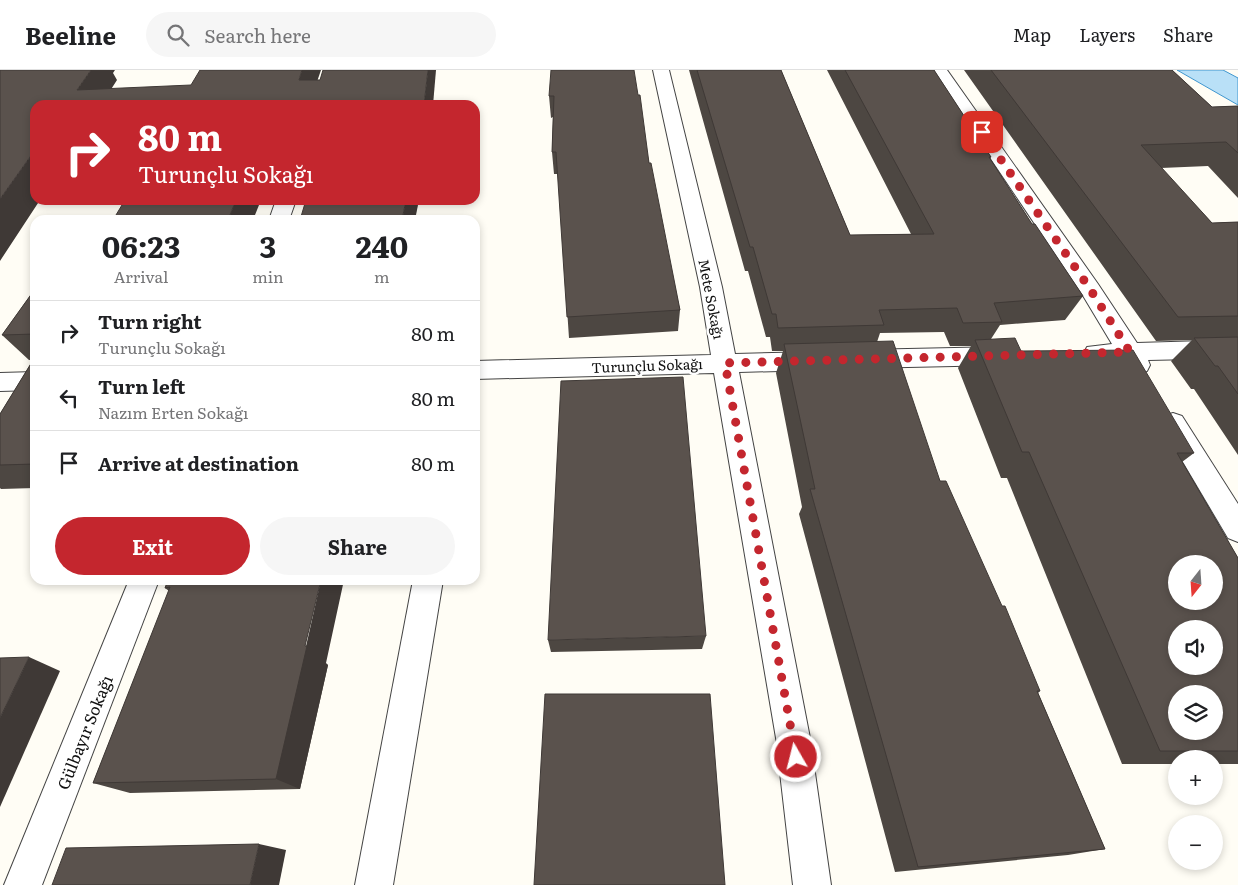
<!DOCTYPE html>
<meta charset="utf-8">
<style>
:root{--surface:#fff;--page:#f6f6f6;--text:#202124;--muted:#757577;--line:#e0e0e0;--accent:#c4262e}
body{margin:0;font-family:Literata,serif;background:var(--page);color:var(--text);height:100vh;display:flex;flex-direction:column;font-size:19px;white-space:nowrap}
*{box-sizing:border-box;margin:0}
p{font-size:16px;color:var(--muted)}
.icon{flex:none;width:28px;height:28px;fill:none;stroke:currentColor;stroke-width:2;stroke-linecap:round;stroke-linejoin:round}
.map{position:relative;flex:1;overflow:hidden}
.sheet{position:absolute;left:30px;top:145px;width:450px;height:370px;display:flex;flex-direction:column;background:var(--surface);border-radius:15px;box-shadow:0 2px 8px #0003}
.sheet>*{flex:none}
.guide{position:absolute;left:30px;top:30px;width:450px;height:105px;border-radius:15px;box-shadow:0 2px 8px #0003;background:#c4262e;color:#fff;overflow:hidden}
.needle{width:32px;rotate:197deg}
.buttons{position:absolute;left:1168px;top:485px;display:grid;gap:10px}
.buttons a{display:grid;place-items:center;width:55px;height:55px;border-radius:50%;background:var(--surface);box-shadow:0 2px 8px #0003;font-size:25px}
.pin{position:absolute;display:grid;place-items:center;width:42px;height:42px;color:#fff;margin:-21px;border-radius:10px;box-shadow:0 2px 8px #0006}
.me{position:absolute;width:55px;margin:-28px;rotate:352deg;stroke-linejoin:round;filter:drop-shadow(0 0 4px #0008)}
.turn{display:flex;align-items:center;gap:18px;height:105px;padding:0 25px;font-size:22px}
.turn .icon{width:65px;height:65px;stroke-width:2.5}
.turn b{display:block;font-size:35px;line-height:42px}
.eta{display:flex;justify-content:space-evenly;align-items:center;height:85px;text-align:center}
.eta b{font-size:30px;font-weight:700;line-height:35px}
.action{display:flex;gap:10px;margin-top:auto;padding:10px 25px}
.action a{flex:1;height:58px;border-radius:30px;background:var(--accent);color:#fff;font-size:20px;font-weight:700;line-height:58px;text-align:center}
.action a+a{background:var(--page);color:var(--text)}
ul{padding:0;list-style:none}
li{display:flex;align-items:center;gap:15px;height:65px;padding:0 25px;border-top:1px solid var(--line)}
li div{flex:1}
li b{display:block;font-size:19px}
li em{font-style:normal}
header{display:flex;align-items:center;gap:30px;box-sizing:border-box;height:70px;padding:0 25px;background:var(--surface);border-bottom:1px solid var(--line)}
header strong{font-size:24px}
nav{display:flex;gap:28px;margin-inline-start:auto;font-size:18px}
.search{width:350px;height:45px;background:var(--page);display:flex;align-items:center;gap:12px;box-sizing:border-box;padding:0 18px;border-radius:28px;color:var(--muted);font-size:19px}
.map>svg:first-child{display:block}
.water{fill:#b9e0f7;stroke:#3f96cf}
.lines{fill:none;stroke-linecap:round;stroke-linejoin:round}
.minor-casing{stroke:#444;stroke-width:2}
.minor{fill:#fff;fill-rule:evenodd}
.wall{fill:#4d4742}
.shaded-wall{fill:#3f3936}
.building{fill:#5a524d;stroke:#3f3936;fill-rule:evenodd}
.route{stroke:#c4262e;stroke-width:9;stroke-dasharray:0 16.2}
.labels{text-anchor:middle;dominant-baseline:central;stroke-width:5;stroke-linejoin:round;paint-order:stroke}
.street-label{font-size:14px;fill:#111;stroke:#fff}
.near-street-label{font-size:16px;fill:#111;stroke:#fff}
</style>
<header>
<strong>Beeline</strong>
<div class="search"><svg class="icon" aria-label="search" viewBox="0 0 24 24"><circle cx="10" cy="10" r="6"/><path d="M15 15l6 6"/></svg>Search here</div>
<nav><a>Map</a><a>Layers</a><a>Share</a></nav>
</header>
<div class="map">
<svg width="1238" height="815" viewBox="0 0 1238 815">
<rect width="100%" height="100%" fill="#fffdf5"/>
<polygon class="water" points="1177,0 1223,0 1238,8 1238,35"/>
<g class="lines">
<defs>
<g id="minor">
<polygon points="653,0 669,0 722,217 735,284 816,282 825,285 828,291 825,297 816,300 739,302 810,668 831,815 793,815 776,668 714,303 475,309 475,291 711,285 700,217"/>
<polygon points="931,0 947,0 1098,214 1137,273 1238,270 1238,288 1148,290 1150,295 1147,301 1138,304 1129,301 1123,291 1096,292 1087,289 1084,283 1087,277 1112,274 1082,224"/>
<polygon points="276,130 296,130 289,150 269,150"/>
<polygon points="1001,277 1010,280 1013,286 1010,292 1001,295 861,298 852,295 849,289 852,283 861,280"/>
<polygon points="35,302 35,320 0,321 0,303"/>
<polygon points="1173,343 1182,346 1238,434 1238,472 1228,468 1160,353 1164,346"/>
<polygon points="129,510 159,510 42,815 4,815"/>
<polygon points="413,510 443,510 393,815 355,815"/>
</g>
</defs>
<use href="#minor" class="minor-casing"/>
<use href="#minor" class="minor"/>
</g>
<g class="wall">
<polygon points="689,0 781,0 850,165 911,164 827,0 934,0 991,87 990,89 1032,154 1083,226 1065,250 1000,255 991,269 1021,281 1194,383 1182,392 1238,488 1238,694 1214,694 1214,689 1176,689 1176,694 1122,694 1007,408 1001,408 958,298 971,276 950,276 944,262 880,263 877,272 940,411 1040,621 1038,623 1105,779 1068,785 895,802 799,444 802,437 776,303 783,281 772,281 770,267 766,267 748,201 745,201"/>
<polygon points="964,0 1172,0 1212,37 1238,36 1238,128 1208,96 1161,98 1212,153 1238,152 1238,385 1194,319 1191,319 1171,291 1192,270 1156,271"/>
<polygon points="638,25 649,93 680,240 678,261 569,268 558,104 554,104 552,82 553,47 551,48 549,26"/>
<polygon points="35,219 35,418 1,419 0,418 0,344 33,290 29,290 2,265"/>
<polygon points="168,510 328,595 300,719 130,723 93,713 169,521 165,518"/>
<polygon points="706,566 702,579 551,582 548,570"/>
</g>
<g class="shaded-wall">
<polygon points="91,0 115,0 113,3 117,10 101,35 77,20"/>
<polygon points="302,0 321,0 309,35 299,10"/>
<polygon points="428,0 436,0 433,35 424,35"/>
<polygon points="35,80 35,130 40,130 0,191 0,129"/>
<polygon points="236,130 261,130 253,150 228,150"/>
<polygon points="406,130 419,130 415,150 402,150"/>
<polygon points="321,510 344,510 326,593 328,595 300,719 276,709"/>
<polygon points="29,587 60,601 0,737 0,648"/>
<polygon points="259,774 286,780 279,815 250,815"/>
</g>
<g class="building">
<polygon points="0,0 91,0 77,20 191,15 200,0 302,0 299,10 320,10 323,0 428,0 424,35 35,35 35,80 0,129"/>
<polygon points="551,0 634,0 638,25 640,25 649,93 651,93 680,240 567,247 556,82 552,82 554,26 549,26"/>
<polygon points="697,0 781,0 850,165 934,164 845,0 934,0 991,87 989,87 1032,154 1035,154 1083,226 994,233 1002,252 963,253 957,238 879,240 884,255 778,258 776,244 772,244 753,177 750,177"/>
<polygon points="991,0 1172,0 1212,37 1238,36 1238,83 1226,72 1141,75 1212,153 1238,152 1238,246 1178,247"/>
<polygon points="125,130 236,130 228,150 113,150"/>
<polygon points="306,130 406,130 402,150 300,150"/>
<polygon points="35,219 35,264 2,265"/>
<polygon points="1238,267 1238,324 1218,296 1215,296 1194,268"/>
<path d="M1015 268 1021 281 1133 280 1194 383H1177L1238 488V681H1160L1029 382H1022L975 270ZM1176 494H1214V531H1176ZM1176 559H1214V596H1176ZM1176 624H1214V661H1176Z"/>
<polygon points="893,271 940,411 946,411 1002,536 1005,536 1040,621 1037,621 1105,779 918,797 810,419 815,419 784,274"/>
<polygon points="35,287 35,394 0,395 0,344"/>
<polygon points="683,307 706,566 548,570 561,311"/>
<polygon points="168,510 321,510 305,576 307,576 276,709 93,713 170,517 165,518"/>
<polygon points="29,587 0,648 0,588"/>
<polygon points="545,624 710,624 725,815 534,815"/>
<polygon points="259,774 250,815 52,815 66,778"/>
</g>
<g class="lines">
<polyline class="route" points="796,687 725,293 1130,282 1090,219 982,62"/>
</g>
<g class="labels">
<g class="street-label">
<text transform="translate(712 229) rotate(79)">Mete Sokağı</text>
<text transform="translate(647 295) rotate(-2)">Turunçlu Sokağı</text>
</g>
<g class="near-street-label">
<text transform="translate(84 662) rotate(-68)">Gülbayır Sokağı</text>
</g>
</g>
</svg>
<div class="buttons">
<a><svg class="needle" viewBox="-14 -14 28 28"><path d="M0-13l5 13h-10z" fill="#e53935"/><path d="M0 13l5-13h-10z" fill="#757577"/></svg></a>
<a><svg class="icon" aria-label="sound" viewBox="0 0 24 24"><path d="M4 9h4l5-4v14l-5-4H4zM17 9q2 3 0 6"/></svg></a>
<a><svg class="icon" aria-label="layers" viewBox="0 0 24 24"><path d="M12 4l9 5-9 5-9-5zM3 14l9 5 9-5"/></svg></a>
<a>+</a>
<a>−</a>
</div>
<div class="pin" style="left:982px;top:62px;background:#d93025"><svg class="icon" aria-label="arrive" viewBox="0 0 24 24"><path d="M6 21V4h12l-3 4 3 4H6"/></svg></div>
<svg class="me" style="left:796px;top:687px" viewBox="-20 -20 40 40"><circle r="17" fill="#c4262e" stroke="#fff" stroke-width="3"/><path d="M0-11L8 9 0 5-8 9z" fill="#fff"/></svg>
<div class="guide">
<div class="turn"><svg class="icon" aria-label="right" viewBox="0 0 24 24"><path d="M7 20v-9h11M14 6l5 5-5 5"/></svg><div><b>80 m</b>Turunçlu Sokağı</div></div>
</div>
<section class="sheet">
<div class="eta">
<div><b>06:23</b><p>Arrival</p></div>
<div><b>3</b><p>min</p></div>
<div><b>240</b><p>m</p></div>
</div>
<ul>
<li><svg class="icon" aria-label="right" viewBox="0 0 24 24"><path d="M7 20v-9h11M14 6l5 5-5 5"/></svg><div><b>Turn right</b><p>Turunçlu Sokağı</p></div><em>80 m</em></li>
<li><svg class="icon" aria-label="left" viewBox="0 0 24 24"><path d="M17 20v-9H6M10 6l-5 5 5 5"/></svg><div><b>Turn left</b><p>Nazım Erten Sokağı</p></div><em>80 m</em></li>
<li><svg class="icon" aria-label="arrive" viewBox="0 0 24 24"><path d="M6 21V4h12l-3 4 3 4H6"/></svg><div><b>Arrive at destination</b></div><em>80 m</em></li>
</ul>
<div class="action"><a>Exit</a><a>Share</a></div>
</section>
</div>
